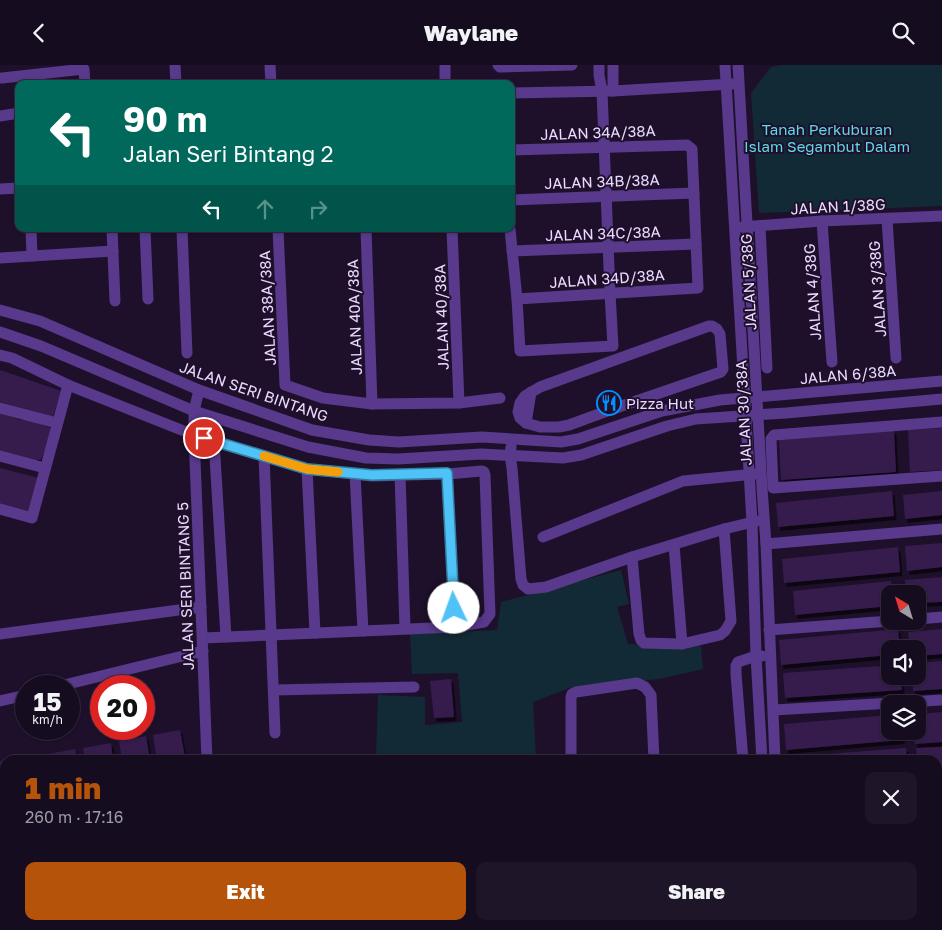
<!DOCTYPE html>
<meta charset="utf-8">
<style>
:root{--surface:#160c20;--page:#1f1529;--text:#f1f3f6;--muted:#9e9ba5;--line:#352c3e;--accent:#b45309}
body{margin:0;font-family:"Golos Text",sans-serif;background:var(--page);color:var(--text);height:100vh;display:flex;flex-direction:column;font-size:19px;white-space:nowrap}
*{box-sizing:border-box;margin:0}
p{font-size:16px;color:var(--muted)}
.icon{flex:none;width:28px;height:28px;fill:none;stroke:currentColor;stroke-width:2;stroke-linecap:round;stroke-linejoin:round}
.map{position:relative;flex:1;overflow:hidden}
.details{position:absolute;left:0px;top:690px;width:942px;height:175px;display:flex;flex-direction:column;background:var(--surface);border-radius:15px 15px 0 0;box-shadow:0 1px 4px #0004,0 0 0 1px var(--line)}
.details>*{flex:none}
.hud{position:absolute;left:15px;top:15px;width:500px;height:152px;border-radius:10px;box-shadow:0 1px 4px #0004,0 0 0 1px var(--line);background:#00695c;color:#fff;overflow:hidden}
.needle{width:32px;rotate:322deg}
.controls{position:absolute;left:881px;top:520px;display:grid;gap:10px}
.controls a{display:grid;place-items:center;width:45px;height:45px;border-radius:10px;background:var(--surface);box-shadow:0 1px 4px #0004,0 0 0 1px var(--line);font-size:25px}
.speed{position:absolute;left:15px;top:610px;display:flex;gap:10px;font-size:25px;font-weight:700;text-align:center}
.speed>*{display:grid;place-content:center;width:65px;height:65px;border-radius:50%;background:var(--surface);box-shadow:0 1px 4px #0004,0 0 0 1px var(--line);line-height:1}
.speed small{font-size:12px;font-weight:400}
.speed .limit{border:8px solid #d22;background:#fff;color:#111}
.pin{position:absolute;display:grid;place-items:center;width:42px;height:42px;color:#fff;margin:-21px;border:2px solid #fff;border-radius:50%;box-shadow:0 1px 5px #0007}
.me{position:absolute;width:55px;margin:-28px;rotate:357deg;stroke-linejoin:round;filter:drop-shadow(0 0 4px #0008)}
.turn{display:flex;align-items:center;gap:18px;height:105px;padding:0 25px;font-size:22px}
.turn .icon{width:65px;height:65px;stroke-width:2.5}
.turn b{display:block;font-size:35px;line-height:42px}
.lanes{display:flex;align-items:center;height:48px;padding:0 25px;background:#0003;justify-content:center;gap:25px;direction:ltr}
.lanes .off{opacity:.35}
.round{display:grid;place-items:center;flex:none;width:52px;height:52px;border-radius:10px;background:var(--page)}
.summary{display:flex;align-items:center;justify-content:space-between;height:85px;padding:0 25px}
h1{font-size:30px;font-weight:800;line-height:38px;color:var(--accent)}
.primary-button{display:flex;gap:10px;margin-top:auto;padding:10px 25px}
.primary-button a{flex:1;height:58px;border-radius:10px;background:var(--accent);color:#fff;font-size:20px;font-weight:800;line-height:58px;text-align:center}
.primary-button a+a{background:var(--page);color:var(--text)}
header{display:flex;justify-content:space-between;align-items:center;height:65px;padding:0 25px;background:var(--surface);font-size:22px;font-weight:800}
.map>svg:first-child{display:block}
.green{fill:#122a35}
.building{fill:#361b4d;filter:url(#shadow)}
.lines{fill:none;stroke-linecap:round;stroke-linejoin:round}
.minor{stroke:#58398c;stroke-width:11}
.route-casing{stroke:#337fa1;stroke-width:12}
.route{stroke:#4fc3f7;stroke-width:9}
.slow{stroke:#f59e0b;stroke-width:9}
.labels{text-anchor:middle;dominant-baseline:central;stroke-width:4;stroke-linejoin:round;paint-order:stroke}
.park-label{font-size:15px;fill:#5fd9e6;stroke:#1e102b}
.street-label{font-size:15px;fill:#ebd9ff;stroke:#1e102b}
.poi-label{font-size:15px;fill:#ebd9ff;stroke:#1e102b;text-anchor:start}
</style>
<header><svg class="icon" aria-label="back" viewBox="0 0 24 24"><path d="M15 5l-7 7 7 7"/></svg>Waylane<svg class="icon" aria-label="search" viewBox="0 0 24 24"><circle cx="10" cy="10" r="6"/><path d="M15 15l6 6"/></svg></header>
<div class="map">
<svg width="942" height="865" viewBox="0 0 942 865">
<defs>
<filter id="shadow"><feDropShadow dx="2.5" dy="4" stdDeviation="0" flood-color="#0009"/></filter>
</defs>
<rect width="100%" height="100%" fill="#1e102b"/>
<g class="green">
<polygon points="781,0 942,0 942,141 759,148 751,28 771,2"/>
<polygon points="621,505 629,539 617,542 628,579 701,581 703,604 659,614 572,622 533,637 536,695 376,695 378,630 425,632 425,660 462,657 458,608 412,609 410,569 497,565 501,537"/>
<polygon points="318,689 333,695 280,695"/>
<polygon points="938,778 942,778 942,865 56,865 65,860 938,860"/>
<polygon points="0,829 5,836 5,860 24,860 26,863 53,865 0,865"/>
</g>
<g class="building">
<polygon points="0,305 61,326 53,352 0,337"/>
<polygon points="0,348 20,355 30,355 53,364 41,395 21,394 0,386"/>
<polygon points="942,363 942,405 910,407 908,365"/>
<polygon points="894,365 896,407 781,415 779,373"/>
<polygon points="0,403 39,413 30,447 0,439"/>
<polygon points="892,426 894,451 778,462 776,438"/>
<polygon points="942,426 942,450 905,454 903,430"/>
<polygon points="942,478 942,502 907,506 905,481"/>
<polygon points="898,482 900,507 784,518 782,494"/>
<polygon points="942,512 942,537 918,538 918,529 906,529 905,515"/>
<polygon points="891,516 892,529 890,529 890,541 795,550 793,526"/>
<polygon points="898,564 900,584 890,584 890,590 781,600 779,575"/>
<polygon points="942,564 942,589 918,591 918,584 910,584 908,567"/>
<polygon points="942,596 942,624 913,626 912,611 918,611 918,598"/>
<polygon points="881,598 890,598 890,611 901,611 902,625 785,633 783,608 881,601"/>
<polygon points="451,614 454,652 434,653 430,616"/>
<polygon points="942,647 942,677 915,679 914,666 918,666 918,649"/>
<polygon points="890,650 890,666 904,666 902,675 786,685 784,659"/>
<polygon points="112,664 126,664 126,665 113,668"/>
<polygon points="180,665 185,692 169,695 157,695 153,670"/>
<polygon points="146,671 150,695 122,695 119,676"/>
<polygon points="111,678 113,695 85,695 83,683"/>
<polygon points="942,682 942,708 938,708 938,695 917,695 916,683"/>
<polygon points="906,683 907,695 787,695 787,692"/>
<polygon points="75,684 77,695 49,695 48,689"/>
<polygon points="41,690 42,695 18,695 18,694"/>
<polygon points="5,695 5,724 0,725 0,696"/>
<rect x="938" y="732" width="4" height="25"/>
<polygon points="0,784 5,791 5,814 0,818"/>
<polygon points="5,824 5,836 0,829"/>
</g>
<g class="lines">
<g class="minor">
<polyline points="175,0 176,19"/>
<polyline points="270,0 271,19"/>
<polyline points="445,0 445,19"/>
<polyline points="498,0 500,2 572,0"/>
<polyline points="725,0 752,457 756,591 762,695"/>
<polyline points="738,0 762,423 766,479 775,695"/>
<polyline points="2,13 84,4 85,19"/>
<polyline points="613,26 613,0"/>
<polyline points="511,28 613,26 732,19"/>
<polyline points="0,51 19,48"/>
<polyline points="511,85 687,80 692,84 698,223 517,234"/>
<polyline points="0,124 19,123"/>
<polyline points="511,135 694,128"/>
<polyline points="887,154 896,293"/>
<polyline points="822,156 832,297"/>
<polyline points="760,161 767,303"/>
<polyline points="742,162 822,156 942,151"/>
<polyline points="31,164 32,191"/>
<polyline points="112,164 115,236"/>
<polyline points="145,164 148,234"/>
<polyline points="182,164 187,288"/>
<polyline points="278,164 285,320 323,333 372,339 459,338 500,333"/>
<polyline points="366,164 372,339"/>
<polyline points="452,164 459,338"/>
<polyline points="510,164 517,234 520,286 613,281 610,228 602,26 599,10 599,0"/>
<polyline points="512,186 696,179"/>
<polyline points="0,193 113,186"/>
<polyline points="0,245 40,256 199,325 312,365 369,375 399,377 482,372 561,377 578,374 662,346 720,335 942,316"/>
<polygon points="709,261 712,261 717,264 720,269 723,304 721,307 610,345 569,360 559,362 540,362 526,358 520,353 518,347 520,338 525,331 540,322"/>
<polyline points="0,267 41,281 194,346 308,382 366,393 398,394 481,389 563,393 581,390 667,361 696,354 786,348 942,334"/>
<polyline points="0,290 12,293 68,320 194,370 307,404 372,411 447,409 482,406 484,407 485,410 490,549 484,557 455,562 203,573"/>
<polyline points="199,325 194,346 194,370 207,695"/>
<polyline points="0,343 57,358"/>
<polyline points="942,357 774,370 771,374 773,423 942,411"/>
<polyline points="526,358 531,327"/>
<polyline points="214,376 226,572"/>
<polyline points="511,382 510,390 512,403 521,514 523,520 528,524 546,522 632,492 724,464 757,456"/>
<polyline points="0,391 45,403"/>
<polyline points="264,391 275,668"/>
<polyline points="307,404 315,568"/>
<polyline points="355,409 363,566"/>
<polyline points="400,409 405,564"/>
<polyline points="447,409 455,562"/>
<polyline points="0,444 32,453 68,320"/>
<polyline points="543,472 683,416 755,409"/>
<polyline points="766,479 942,464"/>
<polyline points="674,480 682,579"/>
<polyline points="632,492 639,569 641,575 644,578 682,579 720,570 725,566 731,556 724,464"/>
<polyline points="918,554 942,552"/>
<polyline points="769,565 890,556"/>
<polyline points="0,569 201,542"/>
<polyline points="60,621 203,586"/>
<polyline points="274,625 414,622"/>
<polyline points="0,636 26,630"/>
<polyline points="774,645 942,635"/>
<polyline points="571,695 571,632 572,629 576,627 637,618 645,622 651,630 654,695"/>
<polyline points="743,695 736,609 736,601 738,597 756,591 762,591"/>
<polyline points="938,718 942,718"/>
<polyline points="0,740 5,739"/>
<polyline points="0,754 5,761"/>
<polyline points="938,770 942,769"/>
</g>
</g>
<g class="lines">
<defs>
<polyline id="route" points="204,373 307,404 372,410 447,408 454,543"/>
</defs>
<use href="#route" class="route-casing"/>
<use href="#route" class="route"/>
<polyline class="slow" points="264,391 307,404 338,407"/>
</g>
<defs>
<symbol id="restaurant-ring" viewBox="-11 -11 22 22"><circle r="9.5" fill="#1e102b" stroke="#0590ff" stroke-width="1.5"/><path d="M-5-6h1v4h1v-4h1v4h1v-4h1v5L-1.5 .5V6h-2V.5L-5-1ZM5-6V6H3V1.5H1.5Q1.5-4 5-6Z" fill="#0590ff"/></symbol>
</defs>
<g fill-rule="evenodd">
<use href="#restaurant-ring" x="595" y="324" width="28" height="28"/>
</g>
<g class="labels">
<g class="park-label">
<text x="827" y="64">Tanah Perkuburan<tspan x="827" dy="17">Islam Segambut Dalam</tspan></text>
</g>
<g class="street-label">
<text transform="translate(598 67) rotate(-2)">JALAN 34A/38A</text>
<text transform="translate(602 116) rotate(-2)">JALAN 34B/38A</text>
<text transform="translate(838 141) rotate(-3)">JALAN 1/38G</text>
<text transform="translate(603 168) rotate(-2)">JALAN 34C/38A</text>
<text transform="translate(607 213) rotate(-4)">JALAN 34D/38A</text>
<text transform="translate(748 217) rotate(-93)">JALAN 5/38G</text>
<text transform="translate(877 224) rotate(-94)">JALAN 3/38G</text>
<text transform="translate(812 227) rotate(-94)">JALAN 4/38G</text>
<text transform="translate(267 243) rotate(-93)">JALAN 38A/38A</text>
<text transform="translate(354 252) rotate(-92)">JALAN 40A/38A</text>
<text transform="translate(441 252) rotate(-92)">JALAN 40/38A</text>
<text transform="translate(848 309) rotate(-5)">JALAN 6/38A</text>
<text transform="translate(254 326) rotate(19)">JALAN SERI BINTANG</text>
<text transform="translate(743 348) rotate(-93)">JALAN 30/38A</text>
<text transform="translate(185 521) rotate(-92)">JALAN SERI BINTANG 5</text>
</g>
<g class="poi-label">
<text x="626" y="338">Pizza Hut</text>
</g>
</g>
</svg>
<div class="controls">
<a><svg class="needle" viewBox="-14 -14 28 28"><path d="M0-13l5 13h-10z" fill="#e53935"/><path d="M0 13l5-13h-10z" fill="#9e9ba5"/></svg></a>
<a><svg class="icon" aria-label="sound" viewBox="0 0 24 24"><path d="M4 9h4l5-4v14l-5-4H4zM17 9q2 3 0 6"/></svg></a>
<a><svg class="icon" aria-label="layers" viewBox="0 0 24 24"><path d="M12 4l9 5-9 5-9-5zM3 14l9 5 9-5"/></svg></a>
</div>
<div class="speed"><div>15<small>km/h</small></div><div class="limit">20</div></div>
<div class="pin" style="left:204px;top:373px;background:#d93025"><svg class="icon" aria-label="arrive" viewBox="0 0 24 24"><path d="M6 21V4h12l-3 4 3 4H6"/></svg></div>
<svg class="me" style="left:454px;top:543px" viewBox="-20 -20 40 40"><circle r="19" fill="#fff"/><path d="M0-13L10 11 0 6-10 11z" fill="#4fc3f7"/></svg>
<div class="hud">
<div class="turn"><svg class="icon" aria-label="left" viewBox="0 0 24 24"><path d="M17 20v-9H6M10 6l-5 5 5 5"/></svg><div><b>90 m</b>Jalan Seri Bintang 2</div></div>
<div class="lanes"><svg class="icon" aria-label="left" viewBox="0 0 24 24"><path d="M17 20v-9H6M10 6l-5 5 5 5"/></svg><svg class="icon off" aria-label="ahead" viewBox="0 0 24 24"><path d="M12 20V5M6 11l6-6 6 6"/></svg><svg class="icon off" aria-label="right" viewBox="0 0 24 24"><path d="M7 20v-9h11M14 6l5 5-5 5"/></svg></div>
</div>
<section class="details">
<div class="summary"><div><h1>1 min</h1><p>260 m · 17:16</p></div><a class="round"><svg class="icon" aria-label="close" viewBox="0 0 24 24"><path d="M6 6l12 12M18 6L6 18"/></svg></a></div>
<div class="primary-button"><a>Exit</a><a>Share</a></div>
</section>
</div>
